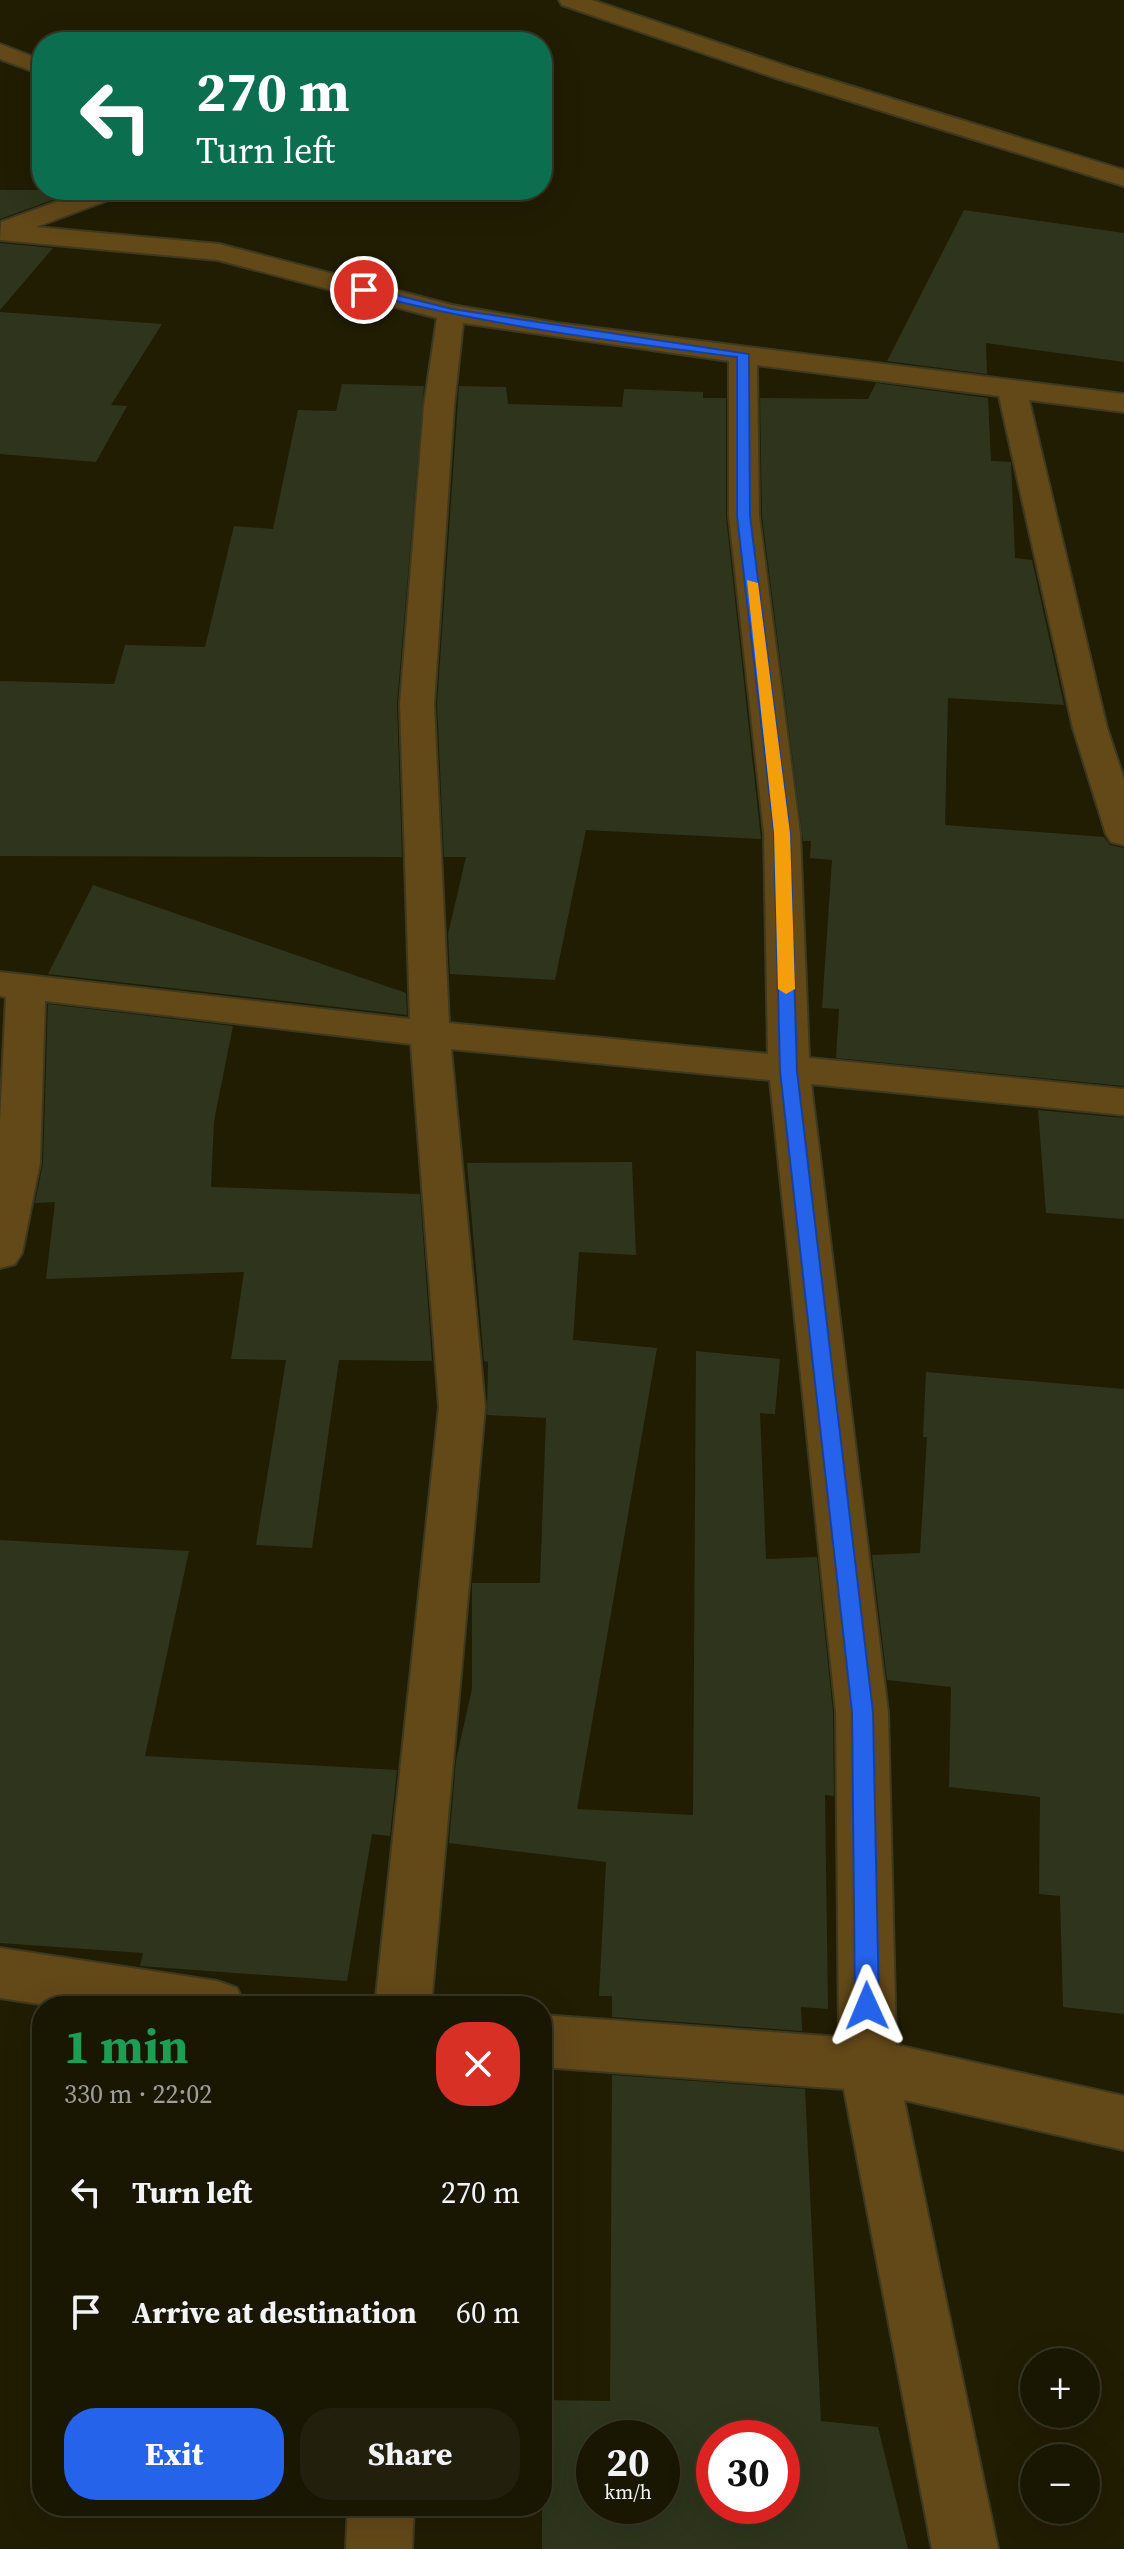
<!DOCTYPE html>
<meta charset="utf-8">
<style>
:root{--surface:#191602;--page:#221f0c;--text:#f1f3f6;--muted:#9f9f99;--line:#373524;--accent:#2563eb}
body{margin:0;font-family:"Source Serif 4",serif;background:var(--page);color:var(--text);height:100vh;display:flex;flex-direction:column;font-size:30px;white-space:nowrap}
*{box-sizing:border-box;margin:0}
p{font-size:26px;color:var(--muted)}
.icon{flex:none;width:44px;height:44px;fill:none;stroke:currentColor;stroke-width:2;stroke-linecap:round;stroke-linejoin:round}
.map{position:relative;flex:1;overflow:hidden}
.details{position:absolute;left:32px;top:1996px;width:520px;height:520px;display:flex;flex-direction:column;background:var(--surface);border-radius:32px;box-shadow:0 8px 32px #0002,0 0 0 2px var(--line)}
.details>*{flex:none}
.hud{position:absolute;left:32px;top:32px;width:520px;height:168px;border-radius:32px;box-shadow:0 8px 32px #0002,0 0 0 2px var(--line);background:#0b6e4f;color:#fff;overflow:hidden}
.tools{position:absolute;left:1020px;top:2348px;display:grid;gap:16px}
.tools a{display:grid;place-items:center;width:80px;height:80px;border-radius:50%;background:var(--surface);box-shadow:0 8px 32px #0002,0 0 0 2px var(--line);font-size:40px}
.speed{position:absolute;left:576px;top:2420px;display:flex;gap:16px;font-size:40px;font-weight:700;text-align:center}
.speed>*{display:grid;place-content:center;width:104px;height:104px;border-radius:50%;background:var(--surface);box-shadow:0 8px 32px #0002,0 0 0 2px var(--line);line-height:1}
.speed small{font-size:20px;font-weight:400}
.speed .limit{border:12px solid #d22;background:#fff;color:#111}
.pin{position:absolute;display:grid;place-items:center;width:68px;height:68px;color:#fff;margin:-34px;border:4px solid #fff;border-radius:50%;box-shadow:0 2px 8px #0007}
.me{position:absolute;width:88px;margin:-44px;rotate:359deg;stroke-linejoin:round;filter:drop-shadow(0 0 6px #0008)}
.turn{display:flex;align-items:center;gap:28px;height:168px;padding:0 32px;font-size:36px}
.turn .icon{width:104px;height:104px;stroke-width:2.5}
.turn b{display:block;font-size:56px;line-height:68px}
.round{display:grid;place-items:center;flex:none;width:84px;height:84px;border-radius:32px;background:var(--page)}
.head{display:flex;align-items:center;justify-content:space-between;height:136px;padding:0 32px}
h1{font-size:48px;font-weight:700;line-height:60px;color:#1e9e55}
.primary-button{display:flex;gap:16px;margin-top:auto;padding:16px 32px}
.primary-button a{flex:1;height:92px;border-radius:32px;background:var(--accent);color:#fff;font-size:32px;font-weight:700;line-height:92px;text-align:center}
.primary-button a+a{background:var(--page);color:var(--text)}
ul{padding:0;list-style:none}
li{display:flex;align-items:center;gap:24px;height:120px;padding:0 32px}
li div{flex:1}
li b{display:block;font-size:30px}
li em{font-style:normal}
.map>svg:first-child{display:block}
.building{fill:#2e351c;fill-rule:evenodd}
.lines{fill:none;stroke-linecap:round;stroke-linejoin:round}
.minor-casing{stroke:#3d3920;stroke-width:4}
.minor{fill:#634818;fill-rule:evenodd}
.route{fill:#2563eb;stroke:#184099;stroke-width:2}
.slow{fill:#f59e0b}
</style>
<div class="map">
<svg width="1124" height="2549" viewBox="0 0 1124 2549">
<rect width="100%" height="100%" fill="#211d03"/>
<g class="building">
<polygon points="0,190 80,190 0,219"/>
<polygon points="964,210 1124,233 1124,362 986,343 987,374 887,361"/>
<polygon points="0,243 53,248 0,310"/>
<polygon points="0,312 162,324 111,405 127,406 96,462 0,454"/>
<polygon points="876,383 988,398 991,461 1011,462 1015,558 1032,560 1064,705 948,698 945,825 1104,837 1110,845 1124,848 1124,1086 836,1058 839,1009 822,1008 832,860 810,858 811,841 803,841 762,516 760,398 868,399"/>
<polygon points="342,384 424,386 397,704 402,857 0,856 0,681 114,684 125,645 205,647 234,526 273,529 298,410 336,411"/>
<polygon points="459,386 506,387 508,404 622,407 624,389 703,392 703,398 726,398 726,516 761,839 586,830 555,980 450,974 448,934 466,857 444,857 437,704"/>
<polygon points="93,885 406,993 407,1015 48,974"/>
<polygon points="48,1004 233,1026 214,1121 211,1187 420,1194 432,1361 339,1360 312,1548 256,1545 286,1360 231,1359 244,1272 46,1279 55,1202 35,1203 43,1163"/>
<polygon points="1038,1110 1124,1118 1124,1219 1046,1213"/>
<polygon points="632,1162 636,1255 579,1252 573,1340 657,1348 577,1809 693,1815 696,1351 780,1359 775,1414 760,1413 766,1559 817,1557 833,1712 834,1796 825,1795 828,2009 801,2007 802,2031 612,2017 612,1996 599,1996 606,1862 449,1843 456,1760 472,1689 472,1583 540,1583 546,1418 487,1415 488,1362 484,1361 467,1163"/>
<polygon points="926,1372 1124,1389 1124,2014 1063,2007 1060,1896 1039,1894 1040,1797 949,1787 951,1687 887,1680 872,1555 920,1553 927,1437 923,1437"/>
<polygon points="0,1540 189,1551 145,1756 397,1770 390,1836 372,1834 347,1981 140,1966 143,1953 0,1943"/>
<path d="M612 2075 805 2089 821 2421 878 2427 908 2549H542V2400L610 2401ZM594 2438H662V2506H594ZM714 2438H782V2506H714Z"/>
</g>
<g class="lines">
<defs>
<g id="minor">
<polygon points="559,0 592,0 792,68 1124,170 1124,186 776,78 562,5"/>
<polygon points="0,44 42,60 42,75 0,59"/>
<path d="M89 190H126L122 195 36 227 219 244 452 305 557 323 1124 394V412L1029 400 1107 728 1124 779V845L1111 842 1106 834 1073 728 999 396 757 365 759 516 800 833 809 1058 1124 1089V1115L811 1084 888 1712 896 2045 1124 2096V2150L904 2100 998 2549H932L844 2089 542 2067V2015L839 2037 836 1712 770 1080 451 1049 485 1407 431 2006H375L439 1407 411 1044 45 1001 40 1163 22 1253 15 1264 0 1268V1121L6 997 0 996V972L410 1019 400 704 424 406 437 318 218 260 0 240 1 222ZM463 323 729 361V516L764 833 768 1054 449 1023 434 704 454 406Z"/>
<polygon points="0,1948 217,1981 237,1988 245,2006 53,2006 0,1998"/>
<polygon points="348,2506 414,2506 412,2549 346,2549"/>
</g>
</defs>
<use href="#minor" class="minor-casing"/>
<use href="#minor" class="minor"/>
</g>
<path class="route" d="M364 287 452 309 749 354 750 516 790 833 797 1071 873 1712 879 2006 875 2013 867 2016 859 2013 855 2006 852 1712 780 1071 774 833 737 516V357C610 341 484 325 360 292Z"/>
<polygon class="slow" points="747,580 758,583 790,833 795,989 786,994 778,989 774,833"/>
</svg>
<div class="tools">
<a>+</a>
<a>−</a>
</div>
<div class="speed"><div>20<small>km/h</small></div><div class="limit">30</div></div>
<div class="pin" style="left:364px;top:290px;background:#d93025"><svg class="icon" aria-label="arrive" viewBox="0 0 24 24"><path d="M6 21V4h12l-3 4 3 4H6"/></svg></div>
<svg class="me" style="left:867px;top:2006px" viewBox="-20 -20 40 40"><path d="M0-17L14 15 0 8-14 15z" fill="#2563eb" stroke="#fff" stroke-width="4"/></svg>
<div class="hud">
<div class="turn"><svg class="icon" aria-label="left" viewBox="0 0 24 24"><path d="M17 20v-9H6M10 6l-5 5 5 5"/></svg><div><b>270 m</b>Turn left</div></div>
</div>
<section class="details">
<div class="head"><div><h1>1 min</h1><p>330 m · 22:02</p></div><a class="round" style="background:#d93025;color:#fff"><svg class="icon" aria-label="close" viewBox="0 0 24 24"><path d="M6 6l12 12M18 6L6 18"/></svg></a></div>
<ul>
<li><svg class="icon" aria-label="left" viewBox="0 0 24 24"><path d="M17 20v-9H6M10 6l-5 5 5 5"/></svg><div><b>Turn left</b></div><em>270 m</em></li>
<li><svg class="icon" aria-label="arrive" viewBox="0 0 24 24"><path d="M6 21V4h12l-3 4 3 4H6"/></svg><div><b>Arrive at destination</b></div><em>60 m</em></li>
</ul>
<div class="primary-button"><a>Exit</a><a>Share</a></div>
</section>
</div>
